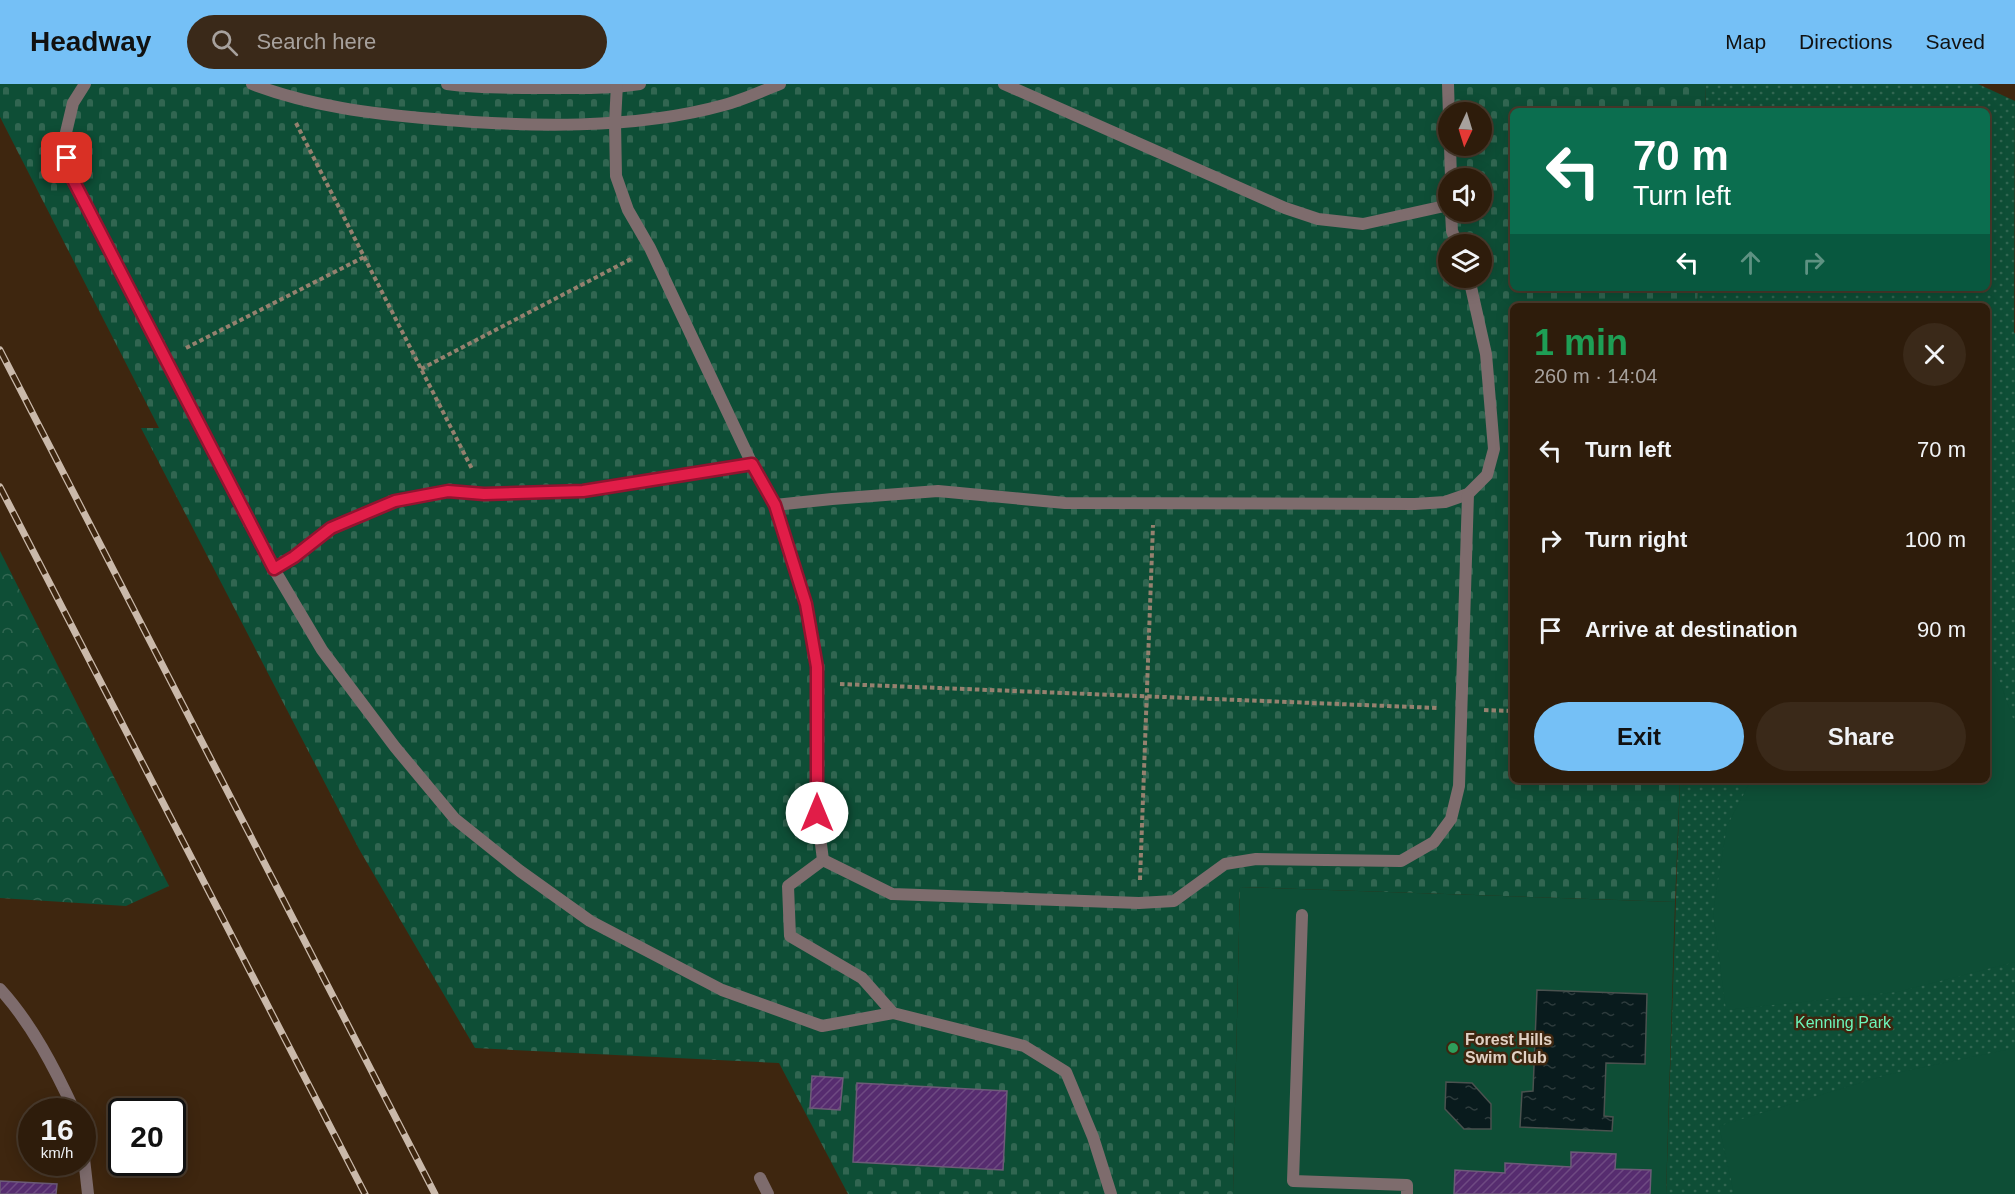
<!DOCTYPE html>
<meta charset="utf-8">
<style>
:root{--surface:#2e1c0b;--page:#3a2919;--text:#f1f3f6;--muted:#a7a19d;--line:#493a2c;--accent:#75c0f6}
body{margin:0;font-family:Arial,sans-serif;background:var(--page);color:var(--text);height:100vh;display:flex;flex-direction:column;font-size:22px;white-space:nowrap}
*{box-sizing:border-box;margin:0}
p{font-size:20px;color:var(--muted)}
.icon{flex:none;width:33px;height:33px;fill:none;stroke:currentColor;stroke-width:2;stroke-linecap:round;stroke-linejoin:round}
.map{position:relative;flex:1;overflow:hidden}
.sheet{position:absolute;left:1510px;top:219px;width:480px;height:480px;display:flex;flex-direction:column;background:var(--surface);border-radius:9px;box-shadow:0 3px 15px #0003,0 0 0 2px var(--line)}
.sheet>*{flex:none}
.guide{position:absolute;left:1510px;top:24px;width:480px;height:183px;border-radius:9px;box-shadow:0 3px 15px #0003,0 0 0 2px var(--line);background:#0b6e4f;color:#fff;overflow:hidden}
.needle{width:39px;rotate:184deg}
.fabs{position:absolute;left:1438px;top:18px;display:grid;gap:12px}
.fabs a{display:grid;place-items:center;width:54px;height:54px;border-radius:50%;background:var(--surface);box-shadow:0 3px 15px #0003,0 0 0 2px var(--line);font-size:30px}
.speed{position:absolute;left:18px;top:1014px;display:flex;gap:12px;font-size:30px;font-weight:700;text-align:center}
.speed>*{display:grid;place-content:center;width:78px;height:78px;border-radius:50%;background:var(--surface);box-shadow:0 3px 15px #0003,0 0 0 2px var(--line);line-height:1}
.speed small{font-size:15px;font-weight:400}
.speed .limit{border:3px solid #111;border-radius:9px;background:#fff;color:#111}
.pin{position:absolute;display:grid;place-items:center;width:51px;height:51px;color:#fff;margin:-26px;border-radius:12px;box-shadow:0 3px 9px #0006}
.me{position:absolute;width:66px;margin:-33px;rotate:0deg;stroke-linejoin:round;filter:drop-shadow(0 0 4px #0008)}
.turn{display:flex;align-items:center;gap:21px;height:126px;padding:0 24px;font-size:27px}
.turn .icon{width:78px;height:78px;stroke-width:2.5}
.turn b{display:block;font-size:42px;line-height:51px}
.lanes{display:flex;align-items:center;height:57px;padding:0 24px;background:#0003;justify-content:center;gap:30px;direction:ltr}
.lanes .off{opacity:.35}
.round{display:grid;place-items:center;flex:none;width:63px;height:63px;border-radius:32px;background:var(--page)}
.overview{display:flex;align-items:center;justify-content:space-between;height:102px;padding:0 24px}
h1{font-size:36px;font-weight:700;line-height:45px;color:#1e9e55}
.button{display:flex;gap:12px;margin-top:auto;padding:12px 24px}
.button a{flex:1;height:69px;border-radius:36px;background:var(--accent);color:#111;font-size:24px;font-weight:700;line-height:69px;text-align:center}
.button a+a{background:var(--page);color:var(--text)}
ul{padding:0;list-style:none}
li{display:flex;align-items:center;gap:18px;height:90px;padding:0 24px}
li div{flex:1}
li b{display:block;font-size:22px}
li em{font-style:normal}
header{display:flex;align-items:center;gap:36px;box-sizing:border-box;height:84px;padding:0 30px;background:var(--accent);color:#111}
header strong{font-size:28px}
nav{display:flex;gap:33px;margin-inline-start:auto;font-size:21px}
.search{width:420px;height:54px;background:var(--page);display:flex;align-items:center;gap:15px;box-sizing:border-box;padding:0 21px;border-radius:33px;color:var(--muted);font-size:22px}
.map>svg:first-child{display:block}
.grass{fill:url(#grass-dots)}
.forest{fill:url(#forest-crowns)}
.cemetery{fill:url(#cemetery-stones);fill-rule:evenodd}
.garden{fill:#0e4e36}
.water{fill:url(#water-ripples);stroke:#4a524f;stroke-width:1.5}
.building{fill:url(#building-hatch);stroke:#6c5b78;stroke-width:1.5}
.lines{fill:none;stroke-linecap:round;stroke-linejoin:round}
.path{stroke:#95816f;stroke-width:4;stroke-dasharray:4.5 3;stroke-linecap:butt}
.service{stroke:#7e6c6d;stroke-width:12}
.rail-casing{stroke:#cab9aa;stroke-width:7}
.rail{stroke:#3e260f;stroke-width:4.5;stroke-dasharray:14;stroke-linecap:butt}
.route-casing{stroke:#92132f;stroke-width:15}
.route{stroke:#e11d48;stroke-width:10}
.leisure-dot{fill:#2e9e5b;stroke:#3e260f;stroke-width:2}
.labels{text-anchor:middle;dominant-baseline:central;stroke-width:5;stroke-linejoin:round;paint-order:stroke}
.park-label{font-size:16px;fill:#6cf5ba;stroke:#3e260f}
.poi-label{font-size:16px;font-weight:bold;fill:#e1d1c4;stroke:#3e260f;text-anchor:start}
</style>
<header>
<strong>Headway</strong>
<div class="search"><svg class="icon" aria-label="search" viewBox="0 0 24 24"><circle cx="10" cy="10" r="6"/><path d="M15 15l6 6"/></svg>Search here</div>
<nav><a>Map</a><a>Directions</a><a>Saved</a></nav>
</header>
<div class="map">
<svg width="2015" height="1110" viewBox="0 0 2015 1110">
<defs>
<pattern id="grass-dots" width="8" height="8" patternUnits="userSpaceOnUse" patternTransform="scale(1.5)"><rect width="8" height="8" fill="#0e4e36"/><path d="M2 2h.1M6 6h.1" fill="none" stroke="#316651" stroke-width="1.8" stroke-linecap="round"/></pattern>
<pattern id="forest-crowns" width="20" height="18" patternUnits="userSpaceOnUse" patternTransform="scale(1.5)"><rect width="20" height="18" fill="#0e4e36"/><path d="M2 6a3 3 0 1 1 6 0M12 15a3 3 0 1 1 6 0" fill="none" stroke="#316651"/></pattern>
<pattern id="cemetery-stones" width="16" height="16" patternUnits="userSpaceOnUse" patternTransform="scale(1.5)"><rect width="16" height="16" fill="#0e4e36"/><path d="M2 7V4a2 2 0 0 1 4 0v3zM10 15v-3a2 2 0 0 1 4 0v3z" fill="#316651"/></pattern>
<pattern id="water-ripples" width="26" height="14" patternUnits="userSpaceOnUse" patternTransform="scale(1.5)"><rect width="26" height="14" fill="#091b1d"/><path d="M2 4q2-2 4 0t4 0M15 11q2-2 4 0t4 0" fill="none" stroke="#2d3b3c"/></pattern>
<pattern id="building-hatch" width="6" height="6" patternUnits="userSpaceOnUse" patternTransform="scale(1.5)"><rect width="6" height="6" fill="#562c6f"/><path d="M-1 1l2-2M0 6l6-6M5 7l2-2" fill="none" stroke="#6e4a82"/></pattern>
</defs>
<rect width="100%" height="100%" fill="#3e260f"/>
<polygon class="grass" points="1706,0 1978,0 2015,17 2014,248 2015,250 2015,1110 1666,1110 1680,696 1988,696 1988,222 1697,222 1698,204 1988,204 1988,27 1705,27"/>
<polygon class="forest" points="0,467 169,802 126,822 0,814"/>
<path class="cemetery" d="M0 0H1706L1705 27H1514V204H1698L1697 222H1514V696H1680L1675 818 1240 803 1233 1110H848L779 979 475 964 359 765 141 344H159L0 33ZM1449 28H1482V62H1449ZM1449 94H1482V128H1449ZM1449 160H1482V194H1449Z"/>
<g class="garden">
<polygon points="1988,565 2015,640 2015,878 1897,908 1726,926 1713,828 1727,742 1751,696 1988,696"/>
<polygon points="1240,803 1675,818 1666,1110 1233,1110"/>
<polygon points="2015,964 2015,1110 1734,1110 1719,1042 1886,991"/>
</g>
<g class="water">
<polygon points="1537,906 1647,910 1645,980 1606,979 1604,1032 1613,1033 1612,1047 1520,1043 1522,1008 1533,1007"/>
<polygon points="1446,998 1472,999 1491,1020 1491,1045 1464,1045 1445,1025"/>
</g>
<g class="building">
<polygon points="812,992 843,994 840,1026 810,1024"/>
<polygon points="857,999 1007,1007 1003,1086 853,1078"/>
<polygon points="1571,1068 1616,1070 1615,1085 1651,1086 1650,1110 1454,1110 1455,1086 1505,1089 1505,1079 1571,1083"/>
<polygon points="0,1097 57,1100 56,1110 0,1110"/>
</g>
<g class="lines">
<g class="path">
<polyline points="296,39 472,385"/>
<polyline points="186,264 364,173"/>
<polyline points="421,285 631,175"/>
<polyline points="840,600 1438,624"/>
<polyline points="1484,626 1514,627"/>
<polyline points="1140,796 1153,441"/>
</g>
<g class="service">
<polyline points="85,0 73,19 64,57 70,90 274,485 294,473 331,444 395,417 448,407 484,410 583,407 752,380"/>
<path d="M252 0C310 22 372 30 434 35 527 43 634 46 724 21 743 16 762 7 780 0"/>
<path d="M447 0C477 4 508 4 539 4 573 4 607 5 640 0"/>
<polyline points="617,0 615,38 616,92 628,126 650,164 752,380 775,421 806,520 817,583 817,729 823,776 788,802 790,852 862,894 893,929 1024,962 1066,988 1093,1053 1111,1110"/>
<polyline points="1004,0 1285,124 1318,135 1363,140 1449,121"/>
<polyline points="1448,0 1449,33"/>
<polyline points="1450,62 1451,94"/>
<polyline points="1451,128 1452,147 1457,160"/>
<polyline points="775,421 832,415 938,407 1065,419 1415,420 1445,418 1468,410 1487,391 1494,365 1486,270 1469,194"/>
<polyline points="274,485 322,566 395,663 455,735 520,787 590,837 722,906 822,942 893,929"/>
<polyline points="823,776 892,810 1139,819 1174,817 1225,780 1256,775 1401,777 1434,758 1451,735 1459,702 1468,410"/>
<polyline points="1302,831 1293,1097 1407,1101 1407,1110"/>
<path d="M0 905C32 940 55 985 75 1028"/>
<polyline points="82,1057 88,1110"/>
<polyline points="760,1094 768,1110"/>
</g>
<defs>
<g id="rail">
<polyline points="0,266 435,1110"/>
<polyline points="0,403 365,1110"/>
</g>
</defs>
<use href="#rail" class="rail-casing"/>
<use href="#rail" class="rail"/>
</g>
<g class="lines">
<defs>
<polyline id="route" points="67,74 70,90 274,485 294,473 331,444 395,417 448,407 484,410 583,407 752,380 775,421 806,520 817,583 817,729"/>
</defs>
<use href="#route" class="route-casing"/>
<use href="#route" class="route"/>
</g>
<circle class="leisure-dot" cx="1453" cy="964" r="6"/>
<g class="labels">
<g class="park-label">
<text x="1843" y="938">Kenning Park</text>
</g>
<g class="poi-label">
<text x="1465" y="955">Forest Hills<tspan x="1465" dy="18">Swim Club</tspan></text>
</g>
</g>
</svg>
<div class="fabs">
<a><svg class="needle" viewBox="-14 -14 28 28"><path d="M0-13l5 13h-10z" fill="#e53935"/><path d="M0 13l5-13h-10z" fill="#a7a19d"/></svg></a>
<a><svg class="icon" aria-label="sound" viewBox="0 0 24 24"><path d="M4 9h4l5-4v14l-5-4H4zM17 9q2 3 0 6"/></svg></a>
<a><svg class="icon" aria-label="layers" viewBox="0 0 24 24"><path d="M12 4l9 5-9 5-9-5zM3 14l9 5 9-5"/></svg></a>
</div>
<div class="speed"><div>16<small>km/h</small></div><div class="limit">20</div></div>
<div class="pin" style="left:67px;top:74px;background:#d93025"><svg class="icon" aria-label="arrive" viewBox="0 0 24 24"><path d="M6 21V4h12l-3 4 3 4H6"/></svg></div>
<svg class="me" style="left:817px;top:729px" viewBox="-20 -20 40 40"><circle r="19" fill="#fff"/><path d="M0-13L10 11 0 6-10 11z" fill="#e11d48"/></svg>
<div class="guide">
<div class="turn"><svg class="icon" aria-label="left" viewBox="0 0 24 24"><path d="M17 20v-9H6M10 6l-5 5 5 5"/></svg><div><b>70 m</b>Turn left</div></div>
<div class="lanes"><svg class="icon" aria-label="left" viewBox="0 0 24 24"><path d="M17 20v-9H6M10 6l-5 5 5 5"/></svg><svg class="icon off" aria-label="ahead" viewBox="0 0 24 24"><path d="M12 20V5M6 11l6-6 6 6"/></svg><svg class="icon off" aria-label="right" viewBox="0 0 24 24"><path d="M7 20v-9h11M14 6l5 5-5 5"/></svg></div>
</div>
<section class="sheet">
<div class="overview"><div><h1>1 min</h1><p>260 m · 14:04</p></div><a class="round"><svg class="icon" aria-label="close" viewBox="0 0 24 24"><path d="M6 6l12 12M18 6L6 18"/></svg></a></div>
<ul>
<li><svg class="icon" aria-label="left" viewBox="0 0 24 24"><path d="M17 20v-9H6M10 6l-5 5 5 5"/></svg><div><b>Turn left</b></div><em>70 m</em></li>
<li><svg class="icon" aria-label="right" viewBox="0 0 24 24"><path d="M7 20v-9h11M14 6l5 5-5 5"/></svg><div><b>Turn right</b></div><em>100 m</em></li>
<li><svg class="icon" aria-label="arrive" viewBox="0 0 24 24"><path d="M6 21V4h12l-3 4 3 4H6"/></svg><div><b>Arrive at destination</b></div><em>90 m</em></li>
</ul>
<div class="button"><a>Exit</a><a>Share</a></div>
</section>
</div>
